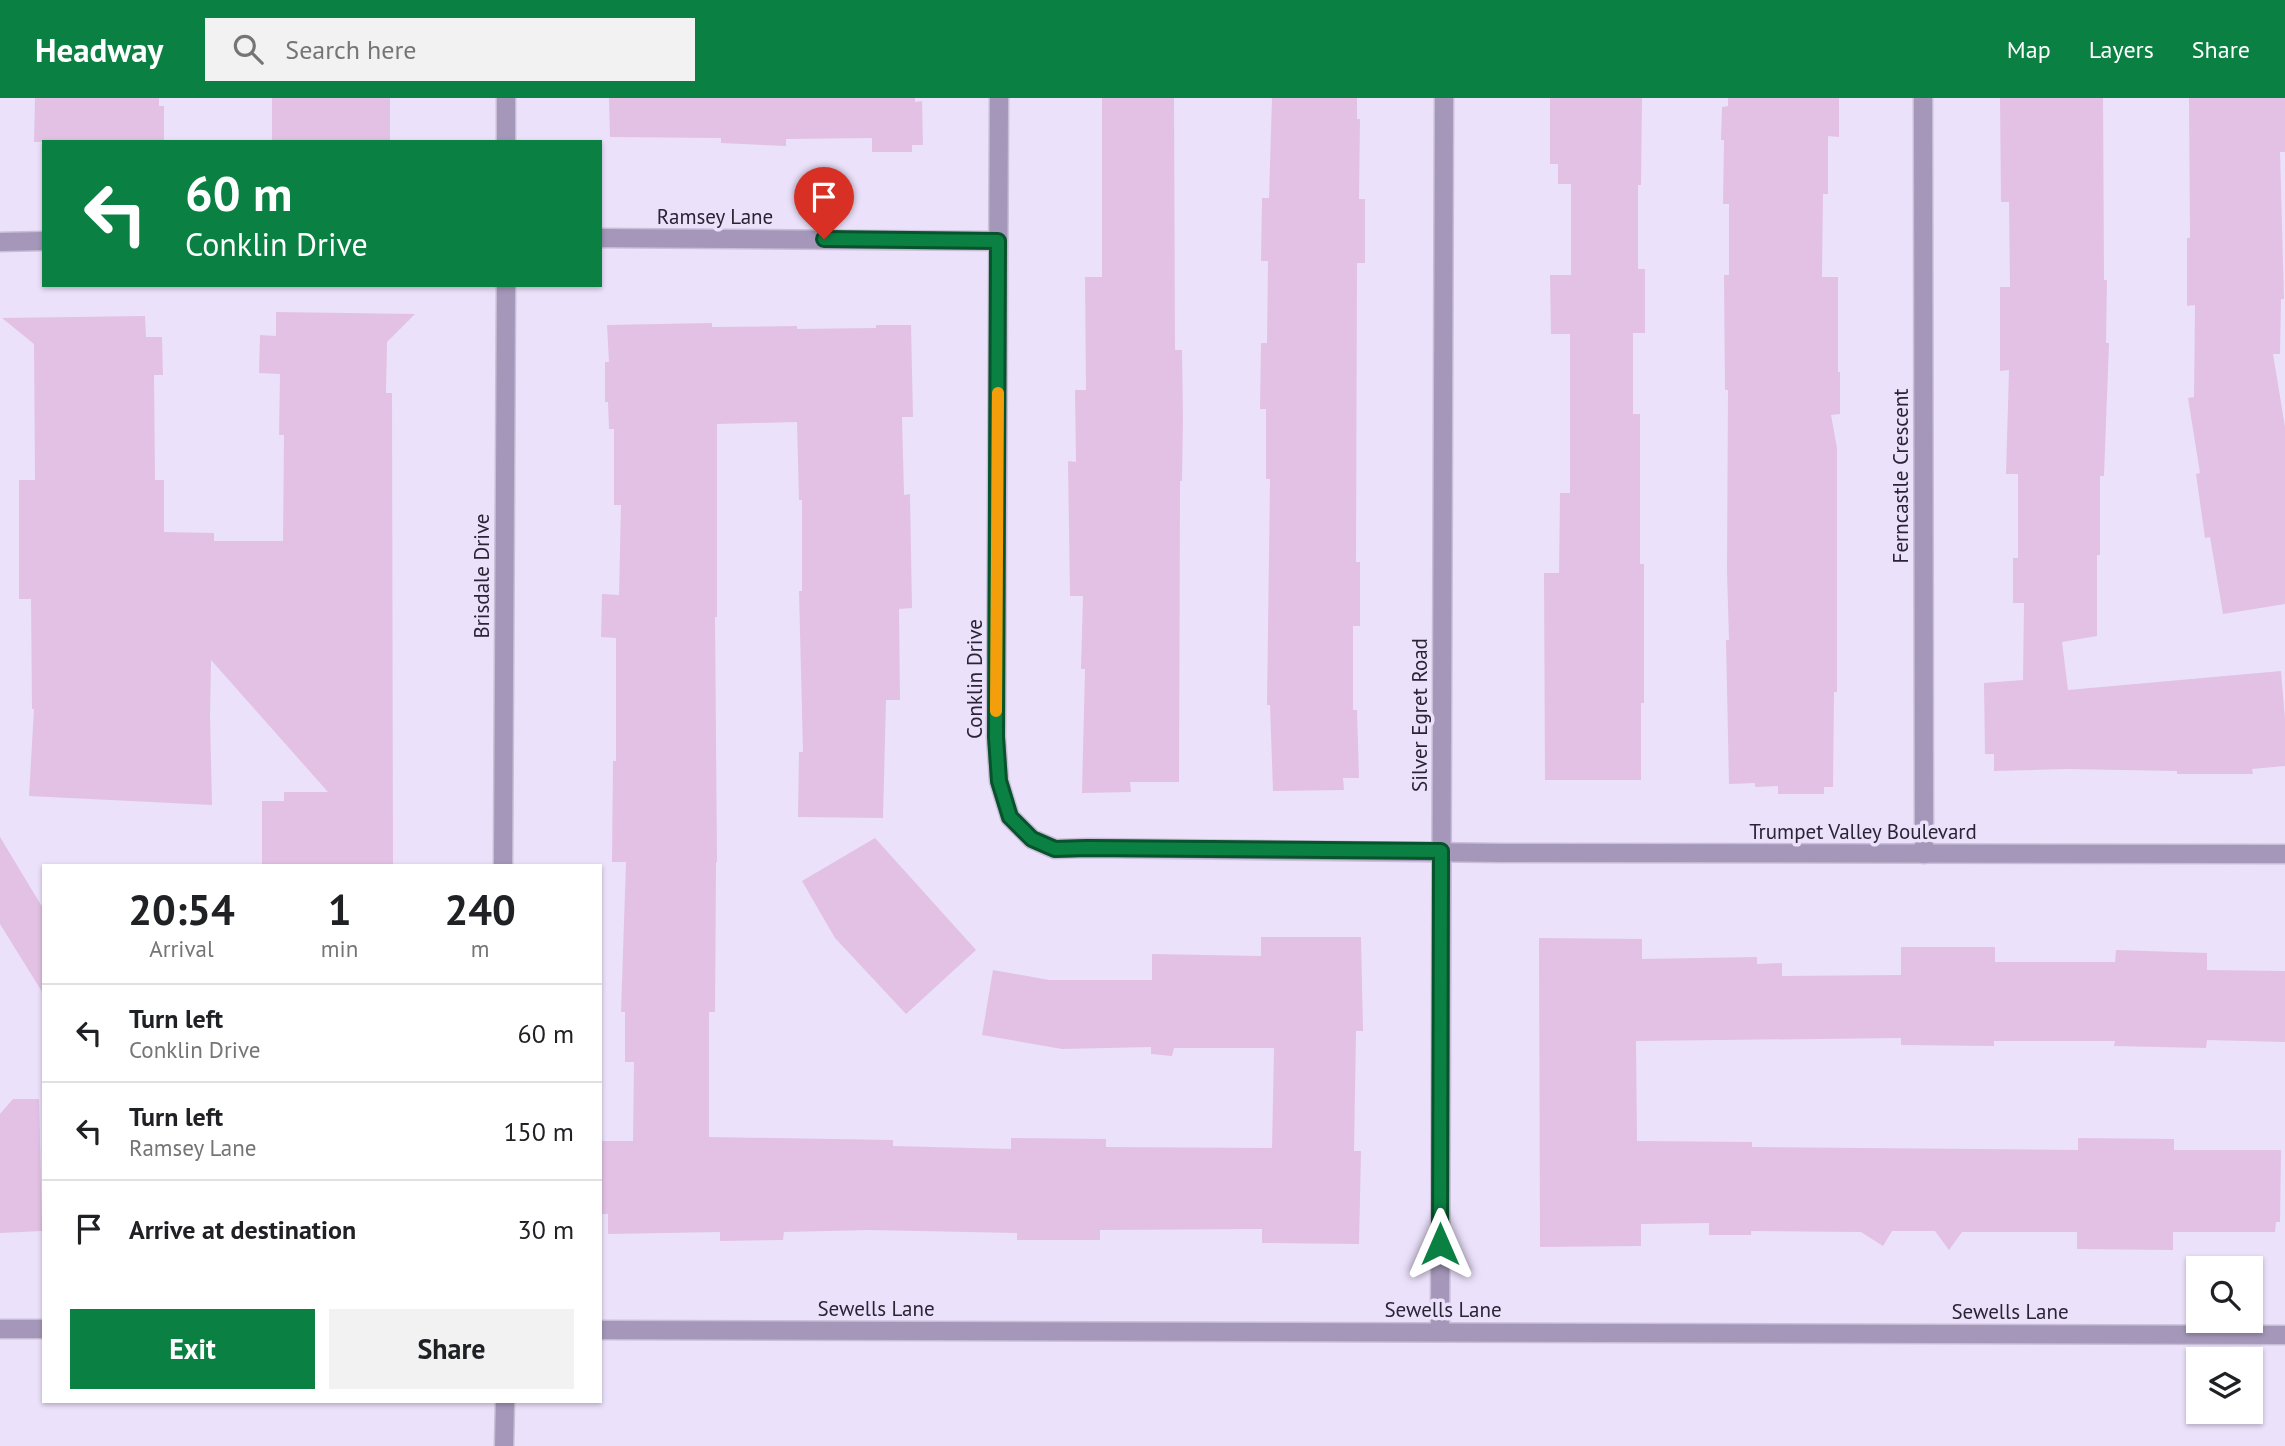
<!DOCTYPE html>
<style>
:root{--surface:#fff;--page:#f2f2f2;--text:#202124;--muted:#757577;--line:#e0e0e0;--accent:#0b8043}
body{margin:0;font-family:"PT Sans",sans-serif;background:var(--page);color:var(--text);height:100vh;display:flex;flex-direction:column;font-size:26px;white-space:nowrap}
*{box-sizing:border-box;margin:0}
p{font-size:23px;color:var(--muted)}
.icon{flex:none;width:38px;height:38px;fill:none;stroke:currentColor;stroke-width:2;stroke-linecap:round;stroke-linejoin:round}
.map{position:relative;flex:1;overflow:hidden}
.sheet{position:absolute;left:42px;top:766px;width:560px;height:539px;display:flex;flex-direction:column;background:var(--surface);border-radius:0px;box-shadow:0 2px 5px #0004}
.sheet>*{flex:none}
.hud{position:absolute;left:42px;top:42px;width:560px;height:147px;border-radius:0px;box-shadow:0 2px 5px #0004;background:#0b8043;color:#fff;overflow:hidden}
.fabs{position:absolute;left:2186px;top:1158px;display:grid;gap:14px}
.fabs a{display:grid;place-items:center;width:77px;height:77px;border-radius:0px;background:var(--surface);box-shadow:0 2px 5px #0004;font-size:35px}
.pin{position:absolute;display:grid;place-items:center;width:60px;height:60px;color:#fff;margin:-72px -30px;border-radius:50% 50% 50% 0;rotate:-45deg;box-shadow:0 0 7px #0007}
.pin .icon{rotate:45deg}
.me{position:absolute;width:77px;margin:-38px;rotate:0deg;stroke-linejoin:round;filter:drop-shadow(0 0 5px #0008)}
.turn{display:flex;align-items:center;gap:24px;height:147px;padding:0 28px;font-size:32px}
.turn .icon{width:91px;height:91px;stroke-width:2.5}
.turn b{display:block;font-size:49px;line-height:60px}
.eta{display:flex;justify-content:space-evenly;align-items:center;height:119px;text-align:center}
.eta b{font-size:42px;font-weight:700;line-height:49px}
.primary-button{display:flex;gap:14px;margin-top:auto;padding:14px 28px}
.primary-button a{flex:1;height:80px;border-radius:0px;background:var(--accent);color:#fff;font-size:28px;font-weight:700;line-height:80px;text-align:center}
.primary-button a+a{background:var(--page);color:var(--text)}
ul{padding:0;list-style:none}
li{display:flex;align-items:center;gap:21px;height:98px;padding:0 28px;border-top:2px solid var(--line)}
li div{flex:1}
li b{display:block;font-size:26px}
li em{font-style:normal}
header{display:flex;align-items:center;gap:42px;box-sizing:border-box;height:98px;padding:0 35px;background:var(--accent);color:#fff}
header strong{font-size:33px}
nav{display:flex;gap:38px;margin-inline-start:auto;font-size:24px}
.search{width:490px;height:63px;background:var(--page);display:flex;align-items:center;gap:18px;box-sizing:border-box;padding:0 24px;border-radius:0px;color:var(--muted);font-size:26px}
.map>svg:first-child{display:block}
.building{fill:#e2c1e5}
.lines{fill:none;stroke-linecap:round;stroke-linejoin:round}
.minor-casing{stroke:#c8bfd7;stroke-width:21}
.tertiary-casing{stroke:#c8bfd7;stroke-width:21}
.minor{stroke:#a597b9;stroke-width:18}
.tertiary{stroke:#a597b9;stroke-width:18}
.route-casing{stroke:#07532c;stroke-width:18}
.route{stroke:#0b8043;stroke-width:12}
.slow{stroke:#f59e0b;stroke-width:12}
.labels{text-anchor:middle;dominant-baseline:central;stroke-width:7;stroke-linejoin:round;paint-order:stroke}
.street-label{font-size:21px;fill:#2b2434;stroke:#ebe1fb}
</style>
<header>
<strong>Headway</strong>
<div class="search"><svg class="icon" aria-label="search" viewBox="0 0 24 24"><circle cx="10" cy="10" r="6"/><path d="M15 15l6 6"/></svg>Search here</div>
<nav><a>Map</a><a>Layers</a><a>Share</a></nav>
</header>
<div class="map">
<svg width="2285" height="1348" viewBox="0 0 2285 1348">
<rect width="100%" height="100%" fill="#ebe1fb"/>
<g class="building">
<polygon points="35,0 159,0 159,8 164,8 164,44 34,44"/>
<rect x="272" y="0" width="118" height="44"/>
<polygon points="609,0 915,0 915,4 922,3 923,47 912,47 912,54 872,54 872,40 786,41 786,48 721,45 721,40 610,39"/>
<polygon points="1102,0 1174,0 1175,252 1182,252 1183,320 1182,383 1180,383 1179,684 1130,684 1131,694 1082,695 1085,571 1081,571 1083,498 1070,498 1068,363 1076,364 1075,292 1086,292 1085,179 1102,179"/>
<polygon points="1272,0 1357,0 1357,21 1360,21 1359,101 1365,101 1365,165 1357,165 1356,464 1360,464 1360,528 1353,528 1353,612 1357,612 1359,680 1343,680 1344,692 1273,693 1270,607 1267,607 1270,381 1266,381 1266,311 1260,311 1261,245 1267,245 1268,163 1261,163 1262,100 1269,100"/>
<polygon points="1550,0 1642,0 1641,87 1638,87 1638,171 1645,171 1645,235 1633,235 1633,316 1640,316 1640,466 1644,466 1644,605 1641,605 1641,682 1545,682 1544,475 1559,475 1560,395 1570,395 1570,236 1551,236 1550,177 1571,177 1571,86 1558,86 1558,66 1550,66"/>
<polygon points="1728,0 1839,0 1839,39 1828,38 1828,96 1823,96 1822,179 1838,179 1838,274 1840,274 1840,316 1831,317 1837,350 1837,594 1834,594 1833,689 1824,689 1824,696 1778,696 1778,688 1755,689 1755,685 1729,686 1726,542 1729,542 1727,473 1728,292 1725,292 1724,177 1729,177 1729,106 1723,106 1724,42 1721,42 1722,9 1728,8"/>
<polygon points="2000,0 2103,0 2104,182 2107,182 2106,245 2109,245 2104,378 2100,378 2100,457 2097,457 2097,538 2062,544 2068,592 2281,573 2285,621 2285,668 2252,671 2253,676 2177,676 2177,673 2067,671 1994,673 1994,656 1985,656 1984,585 2023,582 2024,505 2013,505 2013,460 2018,460 2018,376 2006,376 2009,272 2000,273 2000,189 2010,189 2009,104 2001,104"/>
<polygon points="2189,0 2285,0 2285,54 2280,54 2284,201 2281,201 2280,256 2273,256 2285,329 2285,506 2223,516 2210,439 2205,440 2196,376 2200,375 2188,300 2194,299 2195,207 2187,208 2187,140 2190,140"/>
<polygon points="276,214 415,216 387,244 386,295 392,295 393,768 262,768 262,703 284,703 284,694 328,694 211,562 210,619 212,707 29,698 34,611 32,611 31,501 19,501 19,382 35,382 34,246 2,220 145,218 146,239 162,239 163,277 154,277 155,382 164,382 164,434 214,435 214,443 283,443 284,337 279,337 280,276 259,275 260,237 276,238"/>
<polygon points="712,225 712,229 797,228 797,231 876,230 876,227 911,227 913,319 902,319 904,397 910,396 912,510 899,511 900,602 886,602 883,720 798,719 799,654 803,654 799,493 802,493 802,402 799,402 797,324 717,326 717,519 715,519 717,764 716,764 715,914 709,914 709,1039 893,1042 893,1048 1011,1051 1011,1040 1106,1041 1106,1049 1272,1050 1274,950 1174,950 1172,958 1151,956 1151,949 1062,951 982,937 993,872 1049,882 1152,882 1152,856 1261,858 1261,839 1361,839 1363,933 1356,933 1354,1053 1361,1053 1359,1146 1262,1145 1262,1131 1100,1132 1100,1142 1017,1142 1017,1135 870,1132 784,1134 783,1142 720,1143 720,1134 608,1136 608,1116 600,1116 600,1043 633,1043 634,964 625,964 625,914 621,914 626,764 612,764 613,663 616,663 616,540 601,539 602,496 619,497 621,407 614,407 614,331 609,331 608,304 605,304 605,264 609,264 607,227"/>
<polygon points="0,739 44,812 44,897 0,826"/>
<polygon points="875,740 976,852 906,916 835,840 802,783"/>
<polygon points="1539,840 1642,841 1642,861 1757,859 1757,866 1782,865 1782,878 1901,877 1901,849 1995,849 1995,864 2115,864 2116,852 2207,855 2207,872 2285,873 2285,944 2207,942 2206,950 2114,948 2115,943 1994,943 1994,948 1901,947 1901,940 1636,943 1637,1043 1752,1044 1752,1049 2078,1052 2078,1040 2174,1041 2174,1052 2281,1052 2280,1124 2276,1124 2275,1134 2173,1134 2173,1152 2077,1151 2077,1134 1962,1134 1949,1152 1935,1133 1892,1133 1883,1148 1861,1134 1751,1133 1751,1137 1709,1137 1709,1125 1641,1126 1641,1148 1540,1149"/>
<polygon points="13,1001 39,1001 42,1133 0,1135 0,1016"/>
</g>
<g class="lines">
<defs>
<g id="minor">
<polyline points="999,0 996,639 999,683 1010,719 1032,741 1055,751 1087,750 1503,755 2285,756"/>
<polyline points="1923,0 1924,756"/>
<polyline points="600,140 998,143"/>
<polyline points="0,144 44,143"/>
<polyline points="0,1231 44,1231"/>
<polyline points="600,1232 2285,1237"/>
<polyline points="1440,1234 1444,0"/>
</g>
<g id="tertiary">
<polyline points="506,44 506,0"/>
<polyline points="503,768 506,187"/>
<polyline points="504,1348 505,1304"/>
</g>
</defs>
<use href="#minor" class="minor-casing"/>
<use href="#tertiary" class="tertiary-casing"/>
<use href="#minor" class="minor"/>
<use href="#tertiary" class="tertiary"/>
</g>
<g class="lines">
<defs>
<polyline id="route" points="824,141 998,143 996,639 999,683 1010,719 1032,741 1055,751 1087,750 1441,753 1440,1146"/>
</defs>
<use href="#route" class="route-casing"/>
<use href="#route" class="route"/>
<polyline class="slow" points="996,613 998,295"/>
</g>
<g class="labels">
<g class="street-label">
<text x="715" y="118">Ramsey Lane</text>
<text transform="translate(1900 378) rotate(-90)">Ferncastle Crescent</text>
<text transform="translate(481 478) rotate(-90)">Brisdale Drive</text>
<text transform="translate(974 581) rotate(-90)">Conklin Drive</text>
<text transform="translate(1419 617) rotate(-90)">Silver Egret Road</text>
<text x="1863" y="733">Trumpet Valley Boulevard</text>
<text x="876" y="1210">Sewells Lane</text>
<text x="1443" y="1211">Sewells Lane</text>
<text x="2010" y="1213">Sewells Lane</text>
</g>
</g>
</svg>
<div class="fabs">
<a><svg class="icon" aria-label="search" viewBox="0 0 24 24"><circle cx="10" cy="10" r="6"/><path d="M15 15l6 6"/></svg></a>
<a><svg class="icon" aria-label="layers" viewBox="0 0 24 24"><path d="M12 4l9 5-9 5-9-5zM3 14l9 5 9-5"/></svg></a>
</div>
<div class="pin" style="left:824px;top:141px;background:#d93025"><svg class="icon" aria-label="arrive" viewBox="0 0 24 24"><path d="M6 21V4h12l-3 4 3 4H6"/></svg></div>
<svg class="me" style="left:1440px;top:1146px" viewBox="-20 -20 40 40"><path d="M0-17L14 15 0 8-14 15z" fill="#0b8043" stroke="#fff" stroke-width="4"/></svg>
<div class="hud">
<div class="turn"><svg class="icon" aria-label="left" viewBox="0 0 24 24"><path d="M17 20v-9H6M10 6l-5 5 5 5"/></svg><div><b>60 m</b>Conklin Drive</div></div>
</div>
<section class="sheet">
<div class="eta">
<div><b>20:54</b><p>Arrival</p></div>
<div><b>1</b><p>min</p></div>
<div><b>240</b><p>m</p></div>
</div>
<ul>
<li><svg class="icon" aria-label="left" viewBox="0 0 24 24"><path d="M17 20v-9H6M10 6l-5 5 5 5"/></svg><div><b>Turn left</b><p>Conklin Drive</p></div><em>60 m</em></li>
<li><svg class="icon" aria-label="left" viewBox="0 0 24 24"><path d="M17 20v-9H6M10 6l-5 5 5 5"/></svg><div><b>Turn left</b><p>Ramsey Lane</p></div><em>150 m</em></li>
<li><svg class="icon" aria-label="arrive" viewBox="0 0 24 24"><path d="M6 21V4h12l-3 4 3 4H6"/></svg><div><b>Arrive at destination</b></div><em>30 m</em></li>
</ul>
<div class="primary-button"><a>Exit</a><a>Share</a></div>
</section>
</div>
